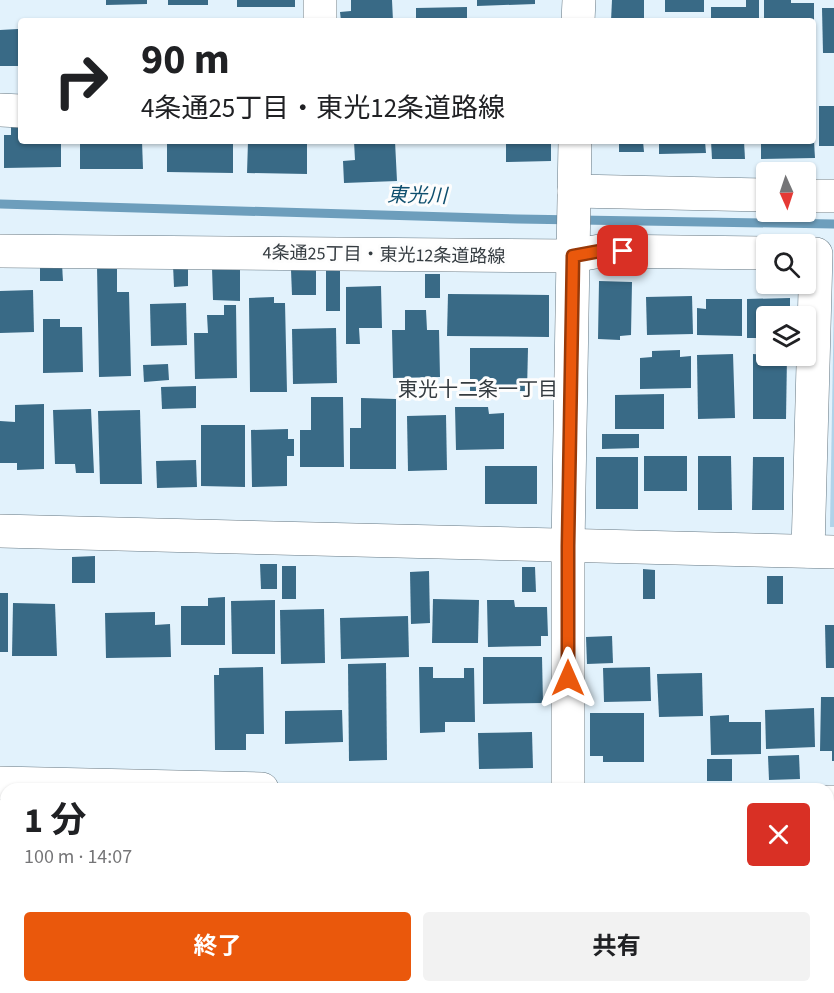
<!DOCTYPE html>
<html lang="ja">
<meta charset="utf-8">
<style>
:root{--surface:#fff;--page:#f2f2f2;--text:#202124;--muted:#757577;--accent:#ea580c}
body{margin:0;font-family:"Source Sans 3","Noto Sans JP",sans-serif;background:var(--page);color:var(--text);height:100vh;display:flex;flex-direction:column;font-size:22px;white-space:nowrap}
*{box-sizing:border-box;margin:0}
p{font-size:20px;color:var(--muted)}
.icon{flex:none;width:33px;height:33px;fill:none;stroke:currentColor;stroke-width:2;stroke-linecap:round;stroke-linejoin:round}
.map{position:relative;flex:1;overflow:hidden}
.side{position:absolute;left:0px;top:783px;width:834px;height:210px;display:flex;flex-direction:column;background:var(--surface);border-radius:18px 18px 0 0;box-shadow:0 2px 4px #0004}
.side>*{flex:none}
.guide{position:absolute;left:18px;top:18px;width:798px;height:126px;border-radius:6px;box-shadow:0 2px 4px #0004;background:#fff;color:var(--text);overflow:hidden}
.needle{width:39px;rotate:177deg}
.tools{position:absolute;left:756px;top:162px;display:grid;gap:12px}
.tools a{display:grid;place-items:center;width:60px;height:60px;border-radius:6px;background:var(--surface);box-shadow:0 2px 4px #0004;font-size:30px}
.pin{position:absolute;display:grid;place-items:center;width:51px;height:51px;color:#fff;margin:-26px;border-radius:12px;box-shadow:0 3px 9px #0006}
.me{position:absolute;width:66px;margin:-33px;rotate:0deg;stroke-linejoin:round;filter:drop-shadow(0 0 4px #0008)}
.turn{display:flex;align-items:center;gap:21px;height:126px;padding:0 24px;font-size:27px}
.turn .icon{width:78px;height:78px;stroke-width:2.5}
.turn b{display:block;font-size:42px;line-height:51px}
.round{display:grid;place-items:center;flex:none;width:63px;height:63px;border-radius:6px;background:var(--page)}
.head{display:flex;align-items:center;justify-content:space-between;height:102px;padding:0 24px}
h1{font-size:36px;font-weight:700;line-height:45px}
.button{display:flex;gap:12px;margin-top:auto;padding:12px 24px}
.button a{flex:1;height:69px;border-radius:6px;background:var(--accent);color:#fff;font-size:24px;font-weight:700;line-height:69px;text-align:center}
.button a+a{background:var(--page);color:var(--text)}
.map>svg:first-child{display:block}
.green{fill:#b1d3e9}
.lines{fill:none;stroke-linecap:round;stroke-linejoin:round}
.stream{stroke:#6d9ebc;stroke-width:9}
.building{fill:#396a86}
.minor-casing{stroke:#667883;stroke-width:34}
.minor{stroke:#fff;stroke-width:33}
.route-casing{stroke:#983908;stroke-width:15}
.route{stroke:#ea580c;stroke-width:10}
.labels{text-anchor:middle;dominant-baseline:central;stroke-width:6;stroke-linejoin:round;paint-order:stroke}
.street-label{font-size:18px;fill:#343b40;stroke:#fdfdfd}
.water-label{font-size:20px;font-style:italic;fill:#0f4f6e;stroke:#fdfdfd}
.neighbourhood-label{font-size:20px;fill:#343b40;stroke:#fdfdfd}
</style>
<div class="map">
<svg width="834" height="993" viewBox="0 0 834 993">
<rect width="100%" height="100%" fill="#e2f2fc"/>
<polygon class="green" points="834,297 834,527 830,527"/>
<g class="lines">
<polyline class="stream" points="0,204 518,219 834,224"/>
</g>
<g class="building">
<polygon points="106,0 147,0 147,4 106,5"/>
<rect x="168" y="0" width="40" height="5"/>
<rect x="237" y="0" width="58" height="7"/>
<polygon points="351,0 392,0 393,21 341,21 340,12 351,11"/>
<polygon points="477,0 535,0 535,4 477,6"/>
<polygon points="612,0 644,0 644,21 611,21"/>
<rect x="665" y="0" width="39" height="12"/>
<polygon points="746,0 759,0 759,21 711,21 711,7 746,7"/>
<polygon points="764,0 791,0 791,3 814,3 814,21 764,21"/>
<polygon points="467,7 467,21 416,21 416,8"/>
<polygon points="822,8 834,8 834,53 823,53"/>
<polygon points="18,29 18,66 0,66 0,30"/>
<rect x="819" y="106" width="15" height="40"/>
<polygon points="11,127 21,127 21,141 61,141 61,167 4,168 4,135 11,135"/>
<polygon points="80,141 142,141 143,169 80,169"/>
<polygon points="167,141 233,141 233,173 167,172"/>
<polygon points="248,141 307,141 307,174 247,173"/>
<polygon points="354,141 395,141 397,181 344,183 343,161 355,160"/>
<polygon points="506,141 551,141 551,161 506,162"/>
<polygon points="619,141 643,141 644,152 619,152"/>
<polygon points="659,141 705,141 706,153 659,154"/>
<polygon points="711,141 744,141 745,159 712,159"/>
<polygon points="761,141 814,141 815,158 761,159"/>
<polygon points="40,264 62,264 63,281 40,281"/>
<polygon points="188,264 188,286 174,287 173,265"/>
<polygon points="97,266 117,266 117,292 129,292 131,376 99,377"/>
<rect x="326" y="266" width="14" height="45"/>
<polygon points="212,268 240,268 240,301 213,300"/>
<polygon points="291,270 316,270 316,295 292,295"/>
<rect x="425" y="274" width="15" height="24"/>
<polygon points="599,281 632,282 631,335 620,336 620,340 598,339"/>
<polygon points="381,286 382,328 359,328 360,344 346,344 346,287"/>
<polygon points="33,290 34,332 0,333 0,291"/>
<polygon points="448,294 549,295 549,337 447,336"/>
<polygon points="692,296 693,334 647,335 646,297"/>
<polygon points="274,297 274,303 285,303 287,392 250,392 249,298"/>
<polygon points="790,298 790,316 766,316 766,338 747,338 747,299"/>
<polygon points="706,299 742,299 742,336 697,335 697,308 706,309"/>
<polygon points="186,303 187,345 151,346 150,304"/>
<polygon points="224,305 236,305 237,378 195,379 194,333 208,333 207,315 224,315"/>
<polygon points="405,310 426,310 427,330 439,330 440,377 393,378 392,330 405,330"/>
<polygon points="43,319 60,319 60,327 82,327 83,372 43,373"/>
<polygon points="336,328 337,383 293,384 292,329"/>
<polygon points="470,348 528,348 527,391 470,391"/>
<polygon points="680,350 680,357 691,356 691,388 640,389 640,358 652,357 652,351"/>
<polygon points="733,354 735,418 698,419 697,355"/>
<polygon points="753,354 787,356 786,419 753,419"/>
<polygon points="168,364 169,380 144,382 143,365"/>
<polygon points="196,386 196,408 162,409 161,387"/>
<polygon points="664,394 664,429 615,429 615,395"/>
<polygon points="311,397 343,397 344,467 300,467 300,430 311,430"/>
<polygon points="361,398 396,399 396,469 350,469 350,428 361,428"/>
<polygon points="44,404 44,469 17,470 17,463 0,463 0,421 15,422 15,405"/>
<polygon points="455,407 488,407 489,414 504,413 504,449 456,450"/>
<polygon points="91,409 94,473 76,473 75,464 55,464 53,410"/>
<polygon points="140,410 142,484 100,484 98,411"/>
<polygon points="446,415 447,470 408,471 407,416"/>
<polygon points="201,425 245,425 245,487 201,486"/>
<polygon points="288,429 288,439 294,439 294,456 287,456 287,486 252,487 251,430"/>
<polygon points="602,434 639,434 639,448 602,449"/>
<rect x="644" y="456" width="43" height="35"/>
<polygon points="698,456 731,456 732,510 698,510"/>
<rect x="596" y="457" width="42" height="52"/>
<polygon points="753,457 784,457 784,510 752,510"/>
<polygon points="196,460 197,487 157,488 156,461"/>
<rect x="485" y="466" width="52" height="38"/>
<polygon points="95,556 95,583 72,583 72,557"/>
<polygon points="260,564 277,564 277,589 261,589"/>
<rect x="282" y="566" width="14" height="33"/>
<polygon points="522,567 535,567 536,592 522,592"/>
<polygon points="643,569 655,570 655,599 643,599"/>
<polygon points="429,571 430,623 411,624 410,572"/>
<rect x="767" y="576" width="16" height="28"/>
<rect x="0" y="593" width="8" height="59"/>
<polygon points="225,597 225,645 181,645 181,606 208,606 208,598"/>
<polygon points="433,599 479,600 478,643 432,643"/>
<polygon points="275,600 275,654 232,654 231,601"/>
<polygon points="487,600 514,600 515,607 547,607 548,636 541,636 541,646 488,647"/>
<polygon points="13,603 55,604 57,656 12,656"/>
<polygon points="324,609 325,663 281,664 280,610"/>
<polygon points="155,612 155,625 170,624 171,657 106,658 105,613"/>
<polygon points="408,616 409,657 341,659 340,618"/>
<polygon points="825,625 834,625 834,668 826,668"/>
<polygon points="612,636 613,663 587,664 586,637"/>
<polygon points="483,657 542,657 543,703 483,704"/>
<polygon points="386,663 387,760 349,761 348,664"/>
<polygon points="263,667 264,734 246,734 246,750 215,750 214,675 219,675 219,668"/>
<polygon points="419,667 433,667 433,678 464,678 464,668 474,668 475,722 445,722 445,732 420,733"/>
<polygon points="650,667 651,701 604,702 603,668"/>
<polygon points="702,673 703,716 659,717 657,674"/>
<polygon points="821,697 834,697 834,761 832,761 832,751 820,751"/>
<polygon points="814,708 815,747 766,749 765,710"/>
<polygon points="342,710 343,742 285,744 285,711"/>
<polygon points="590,713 644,713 644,762 603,762 603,756 590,756"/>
<polygon points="729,715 729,722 761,722 761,754 711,755 710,716"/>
<polygon points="532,732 533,768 479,769 478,733"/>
<polygon points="799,755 800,779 769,780 768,756"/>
<rect x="707" y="759" width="25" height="22"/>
<rect x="828" y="818" width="6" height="30"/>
<rect x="0" y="830" width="6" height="29"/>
<rect x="828" y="857" width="6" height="33"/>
<rect x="828" y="920" width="6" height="38"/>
</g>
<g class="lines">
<defs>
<g id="minor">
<polyline points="320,21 320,0"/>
<polyline points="578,21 579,0"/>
<polyline points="0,110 21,111"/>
<polyline points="574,191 766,195"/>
<polyline points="806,196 834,196"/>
<polyline points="0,251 573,256 600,251 766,253"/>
<polyline points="0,531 834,552"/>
<polyline points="808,551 816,254"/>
<polyline points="0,783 262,789"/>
<polyline points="568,789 568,546 575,141"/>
<polyline points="828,802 834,802"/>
<polyline points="0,985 6,985"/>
<polyline points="81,987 299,993"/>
<polyline points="560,993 560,987"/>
</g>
</defs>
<use href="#minor" class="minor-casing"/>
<use href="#minor" class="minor"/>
</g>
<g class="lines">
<defs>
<polyline id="route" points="568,678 568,546 573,256 600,251 623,251"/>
</defs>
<use href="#route" class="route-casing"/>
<use href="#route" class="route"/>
</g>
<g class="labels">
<g class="street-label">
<text transform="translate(384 255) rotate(1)">4条通25丁目・東光12条道路線</text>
</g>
<g class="water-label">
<text transform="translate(417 196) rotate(1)">東光川</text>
</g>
<g class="neighbourhood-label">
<text x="478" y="390">東光十二条一丁目</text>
</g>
</g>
</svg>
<div class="tools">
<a><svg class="needle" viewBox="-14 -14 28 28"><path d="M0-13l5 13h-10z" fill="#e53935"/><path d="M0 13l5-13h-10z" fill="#757577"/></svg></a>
<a><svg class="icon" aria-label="search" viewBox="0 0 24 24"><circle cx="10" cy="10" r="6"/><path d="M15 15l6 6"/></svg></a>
<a><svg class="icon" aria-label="layers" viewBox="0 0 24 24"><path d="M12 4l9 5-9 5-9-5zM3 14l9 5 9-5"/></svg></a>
</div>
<div class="pin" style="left:623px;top:251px;background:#d93025"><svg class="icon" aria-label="arrive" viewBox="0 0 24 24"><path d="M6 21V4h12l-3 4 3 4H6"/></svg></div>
<svg class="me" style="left:568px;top:678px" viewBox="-20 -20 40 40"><path d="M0-17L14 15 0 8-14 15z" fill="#ea580c" stroke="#fff" stroke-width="4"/></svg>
<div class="guide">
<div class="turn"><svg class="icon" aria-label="right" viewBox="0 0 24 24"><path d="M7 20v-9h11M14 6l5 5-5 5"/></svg><div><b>90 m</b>4条通25丁目・東光12条道路線</div></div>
</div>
<section class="side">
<div class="head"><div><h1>1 分</h1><p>100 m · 14:07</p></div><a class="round" style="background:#d93025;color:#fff"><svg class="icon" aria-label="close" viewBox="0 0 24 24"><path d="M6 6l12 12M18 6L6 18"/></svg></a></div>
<div class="button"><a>終了</a><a>共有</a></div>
</section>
</div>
